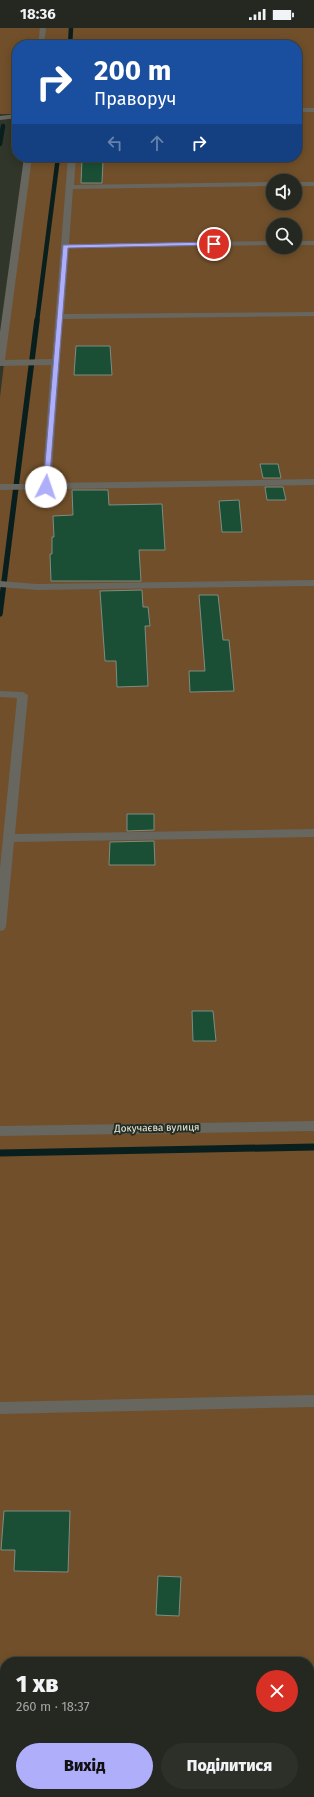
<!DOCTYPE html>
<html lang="uk">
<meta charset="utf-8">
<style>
:root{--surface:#242820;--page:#2c3029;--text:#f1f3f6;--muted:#a3a6a5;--line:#41443e;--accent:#afaefa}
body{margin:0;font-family:"Fira Sans",sans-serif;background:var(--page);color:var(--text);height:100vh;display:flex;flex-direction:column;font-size:15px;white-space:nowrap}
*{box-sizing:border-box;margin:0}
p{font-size:13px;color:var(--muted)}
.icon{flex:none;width:22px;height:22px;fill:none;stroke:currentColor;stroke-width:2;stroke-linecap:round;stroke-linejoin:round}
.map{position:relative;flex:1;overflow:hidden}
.drawer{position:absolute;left:0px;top:1629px;width:314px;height:140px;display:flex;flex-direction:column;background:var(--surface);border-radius:16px 16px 0 0;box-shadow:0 2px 10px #0003,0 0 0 1px var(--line)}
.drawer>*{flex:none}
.guide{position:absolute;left:12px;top:12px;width:290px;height:122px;border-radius:16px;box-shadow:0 2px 10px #0003,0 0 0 1px var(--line);background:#1a4fa0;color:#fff;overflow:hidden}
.tools{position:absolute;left:266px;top:146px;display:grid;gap:8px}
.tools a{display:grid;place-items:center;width:36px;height:36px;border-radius:50%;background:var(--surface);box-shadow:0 2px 10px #0003,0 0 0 1px var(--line);font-size:20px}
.pin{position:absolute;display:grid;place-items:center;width:34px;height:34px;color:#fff;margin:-17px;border:2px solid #fff;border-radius:50%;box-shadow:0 1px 4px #0007}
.me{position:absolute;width:44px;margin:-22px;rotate:4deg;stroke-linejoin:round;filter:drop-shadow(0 0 3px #0008)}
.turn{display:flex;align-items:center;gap:14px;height:84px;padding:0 16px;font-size:18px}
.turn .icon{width:52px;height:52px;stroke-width:2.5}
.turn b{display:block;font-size:28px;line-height:34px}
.lanes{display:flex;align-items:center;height:38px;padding:0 16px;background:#0003;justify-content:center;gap:20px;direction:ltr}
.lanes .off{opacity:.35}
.round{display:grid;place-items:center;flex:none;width:42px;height:42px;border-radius:21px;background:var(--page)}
.summary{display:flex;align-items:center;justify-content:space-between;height:68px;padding:0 16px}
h1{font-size:24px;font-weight:800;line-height:30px}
.primary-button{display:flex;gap:8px;margin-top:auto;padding:8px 16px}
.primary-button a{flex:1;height:46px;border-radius:24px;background:var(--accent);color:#111;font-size:16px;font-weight:800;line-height:46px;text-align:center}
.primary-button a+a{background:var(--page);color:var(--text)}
.status{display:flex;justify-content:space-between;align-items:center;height:28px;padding:0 20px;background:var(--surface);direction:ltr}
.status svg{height:11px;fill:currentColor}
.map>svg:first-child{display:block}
.green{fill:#714f2a;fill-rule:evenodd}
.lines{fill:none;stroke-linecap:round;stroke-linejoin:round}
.stream-far2{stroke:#091f1e;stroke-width:4.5}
.stream-far1{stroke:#091f1e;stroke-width:5.5}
.stream{stroke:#091f1e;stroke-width:7}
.building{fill:#1a4f36;stroke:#7d8c83}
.minor{fill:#67665f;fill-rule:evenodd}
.route{fill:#afaefa;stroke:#7271a2}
.labels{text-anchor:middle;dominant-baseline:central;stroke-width:4;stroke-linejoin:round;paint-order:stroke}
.street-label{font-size:10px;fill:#e9ede5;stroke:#262c20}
</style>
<div class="status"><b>18:36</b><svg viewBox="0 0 49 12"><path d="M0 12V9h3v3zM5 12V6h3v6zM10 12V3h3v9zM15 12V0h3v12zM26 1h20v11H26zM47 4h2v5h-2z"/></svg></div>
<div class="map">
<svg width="314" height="1769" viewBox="0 0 314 1769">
<rect width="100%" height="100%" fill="#30362a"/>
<g class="green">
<polygon points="0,0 42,0 40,17 17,17 17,86 0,86"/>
<path d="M45 0H314V1769H0V369L29 129H297V17H43ZM273 153H295V175H273ZM273 197H295V219H273ZM5 1634H309V1764H5Z"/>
</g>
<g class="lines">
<g class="stream-far2">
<polyline points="70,17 71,0"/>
<polyline points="0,116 3,98"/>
<polyline points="37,293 58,129"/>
</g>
<polyline class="stream-far1" points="0,586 37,292"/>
<polyline class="stream" points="0,1125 314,1119"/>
</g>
<g class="building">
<polygon points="82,132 103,132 102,155 81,155"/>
<polygon points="76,318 110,318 112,347 74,347"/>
<polygon points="260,436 278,436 281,450 263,450"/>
<polygon points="265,459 283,459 286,472 267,472"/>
<polygon points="72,462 108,462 109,477 162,476 165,522 139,522 141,553 51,553 50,526 52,526 52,509 54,509 53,488 73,487"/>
<polygon points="239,472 242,504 222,504 219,473"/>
<polygon points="142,562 143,579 148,579 150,598 145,598 148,658 117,659 116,633 105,633 100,563"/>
<polygon points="199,567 218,567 223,612 229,612 234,663 190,664 189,643 205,643"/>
<polygon points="127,786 154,786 154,802 127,803"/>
<polygon points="154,813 155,837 109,837 110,814"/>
<polygon points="192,983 213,983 216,1013 193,1013"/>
<polygon points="4,1483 70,1483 68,1544 14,1543 15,1522 1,1522"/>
<polygon points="158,1548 181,1549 179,1588 156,1587"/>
</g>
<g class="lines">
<g class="minor">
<polygon points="40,0 46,0 44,17 38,17"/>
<rect x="297" y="80" width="17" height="4"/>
<polygon points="17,86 17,90 0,92 0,88"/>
<polygon points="24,129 32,129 5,332 52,331 68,129 76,129 74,157 273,154 273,158 73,161 69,216 273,213 273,217 69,220 64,286 314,284 314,288 63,291 51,455 314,451 314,457 0,462 0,456 42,456 51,337 0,338 0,304"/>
<rect x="295" y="154" width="19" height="4"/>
<rect x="295" y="213" width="19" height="4"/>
<polygon points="314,552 314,558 37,562 0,559 0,553 37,556"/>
<polygon points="0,663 23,664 28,667 15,806 314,801 314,809 14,814 6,899 4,902 0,903 0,840 17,670 0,669"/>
<polygon points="314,1093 314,1103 0,1108 0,1098"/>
<polygon points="314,1367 314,1379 0,1386 0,1374"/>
<rect x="309" y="1645" width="5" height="16"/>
<rect x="0" y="1657" width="5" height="16"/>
</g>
</g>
<polygon class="route" points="214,214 216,216 216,217 68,220 49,459 43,460 63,217"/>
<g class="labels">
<g class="street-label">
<text transform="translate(157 1100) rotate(-1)">Докучаєва вулиця</text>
</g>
</g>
</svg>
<div class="tools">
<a><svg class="icon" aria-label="sound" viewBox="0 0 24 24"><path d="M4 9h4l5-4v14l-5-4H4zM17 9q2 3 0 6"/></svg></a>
<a><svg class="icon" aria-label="search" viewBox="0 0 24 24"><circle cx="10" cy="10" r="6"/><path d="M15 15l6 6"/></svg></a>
</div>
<div class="pin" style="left:214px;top:216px;background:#d93025"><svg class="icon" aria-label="arrive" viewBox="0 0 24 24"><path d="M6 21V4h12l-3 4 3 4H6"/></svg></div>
<svg class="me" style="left:46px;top:459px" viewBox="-20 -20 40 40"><circle r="19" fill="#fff"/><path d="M0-13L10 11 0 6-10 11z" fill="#afaefa"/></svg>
<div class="guide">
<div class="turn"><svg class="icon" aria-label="right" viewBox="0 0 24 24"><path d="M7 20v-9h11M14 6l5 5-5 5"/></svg><div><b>200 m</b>Праворуч</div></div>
<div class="lanes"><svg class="icon off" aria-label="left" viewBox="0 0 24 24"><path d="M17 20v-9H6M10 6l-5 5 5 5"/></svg><svg class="icon off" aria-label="ahead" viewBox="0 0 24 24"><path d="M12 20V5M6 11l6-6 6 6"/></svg><svg class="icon" aria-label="right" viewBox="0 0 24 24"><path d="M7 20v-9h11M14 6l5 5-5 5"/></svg></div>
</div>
<section class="drawer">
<div class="summary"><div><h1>1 хв</h1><p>260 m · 18:37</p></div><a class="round" style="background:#d93025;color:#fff"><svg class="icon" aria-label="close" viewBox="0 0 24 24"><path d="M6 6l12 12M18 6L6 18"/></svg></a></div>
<div class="primary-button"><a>Вихід</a><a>Поділитися</a></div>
</section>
</div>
